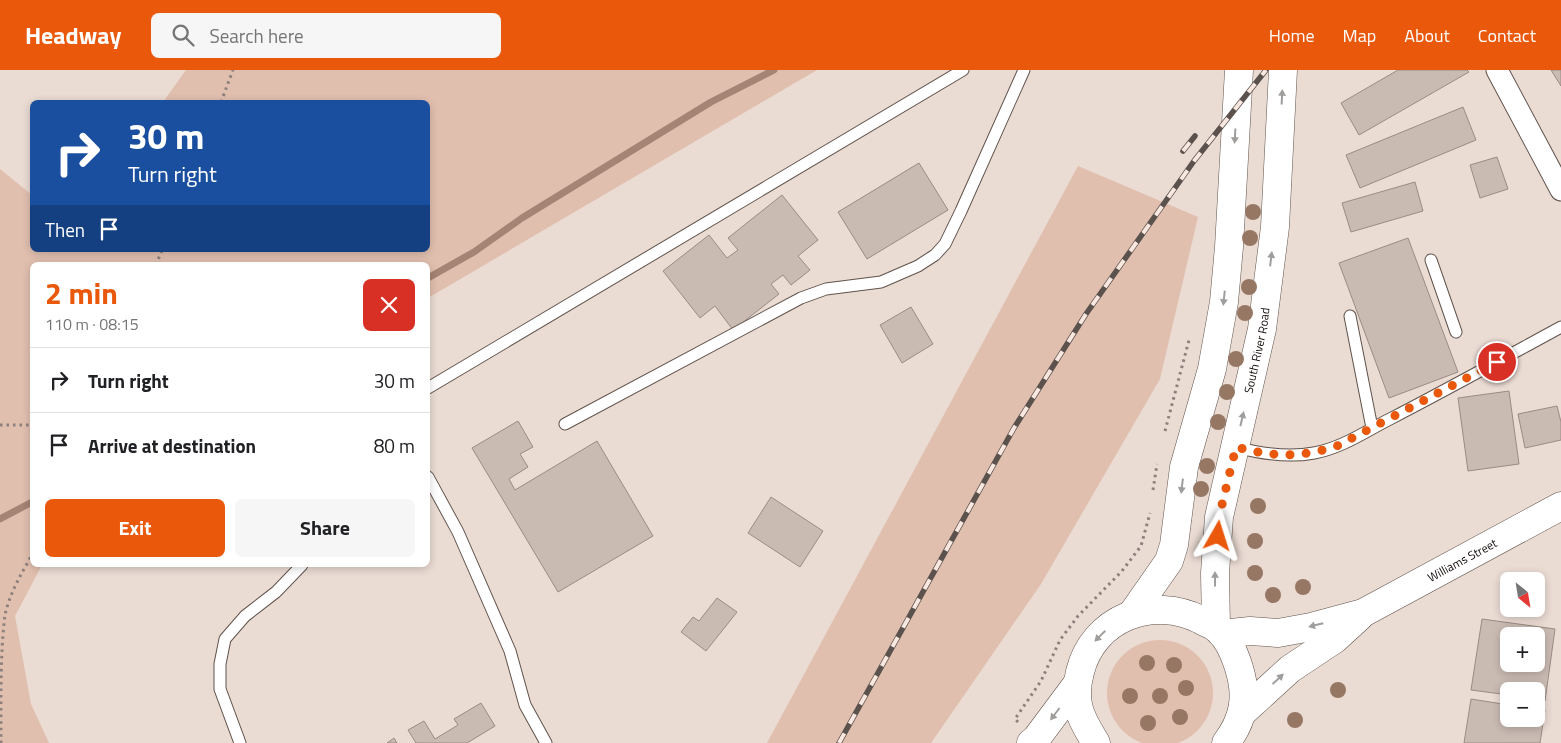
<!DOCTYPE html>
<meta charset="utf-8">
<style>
:root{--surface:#fff;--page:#f6f6f6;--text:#202124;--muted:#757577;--line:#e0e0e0;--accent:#ea580c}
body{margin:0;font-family:"Titillium Web",sans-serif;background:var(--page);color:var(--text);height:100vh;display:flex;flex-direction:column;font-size:19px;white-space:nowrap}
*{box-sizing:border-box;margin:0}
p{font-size:16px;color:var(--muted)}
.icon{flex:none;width:28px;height:28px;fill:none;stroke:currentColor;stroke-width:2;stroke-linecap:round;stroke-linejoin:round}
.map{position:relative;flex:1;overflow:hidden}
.details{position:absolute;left:30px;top:192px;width:400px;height:305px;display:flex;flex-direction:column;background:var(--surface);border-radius:8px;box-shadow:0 2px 8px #0003}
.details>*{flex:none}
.top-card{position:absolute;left:30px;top:30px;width:400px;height:152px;border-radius:8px;box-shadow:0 2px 8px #0003;background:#1a4fa0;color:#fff;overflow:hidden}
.needle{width:32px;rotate:150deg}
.controls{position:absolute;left:1500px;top:502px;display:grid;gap:10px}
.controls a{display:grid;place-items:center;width:45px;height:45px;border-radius:8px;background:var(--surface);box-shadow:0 2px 8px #0003;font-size:25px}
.pin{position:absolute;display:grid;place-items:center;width:42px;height:42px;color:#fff;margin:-21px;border:2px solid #fff;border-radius:50%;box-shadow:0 1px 5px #0007}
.me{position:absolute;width:55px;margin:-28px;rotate:6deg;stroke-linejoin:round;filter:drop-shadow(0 0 4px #0008)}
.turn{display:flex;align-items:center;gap:18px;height:105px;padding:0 15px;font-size:22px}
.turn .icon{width:65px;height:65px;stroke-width:2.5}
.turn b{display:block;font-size:35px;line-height:42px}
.then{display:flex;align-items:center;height:48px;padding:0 15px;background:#0003;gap:10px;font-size:19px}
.round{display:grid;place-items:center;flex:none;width:52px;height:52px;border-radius:8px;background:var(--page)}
.summary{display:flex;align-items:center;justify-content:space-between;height:85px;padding:0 15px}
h1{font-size:30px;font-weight:700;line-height:38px;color:var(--accent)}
.action{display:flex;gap:10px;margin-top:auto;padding:10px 15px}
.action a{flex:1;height:58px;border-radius:8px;background:var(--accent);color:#fff;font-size:20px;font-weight:700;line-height:58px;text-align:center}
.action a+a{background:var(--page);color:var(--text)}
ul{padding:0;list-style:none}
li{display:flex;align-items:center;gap:15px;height:65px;padding:0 15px;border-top:1px solid var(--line)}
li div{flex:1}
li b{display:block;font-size:19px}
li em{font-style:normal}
header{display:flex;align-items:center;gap:30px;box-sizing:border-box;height:70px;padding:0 25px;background:var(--accent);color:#fff}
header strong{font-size:24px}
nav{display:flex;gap:28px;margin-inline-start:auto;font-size:18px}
.search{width:350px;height:45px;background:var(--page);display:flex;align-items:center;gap:12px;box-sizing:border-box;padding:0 18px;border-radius:8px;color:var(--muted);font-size:19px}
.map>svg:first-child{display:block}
.green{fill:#e1bfaf}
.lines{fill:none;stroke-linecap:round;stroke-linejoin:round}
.stream{stroke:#a48474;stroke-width:7}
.building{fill:#c9bab2;stroke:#9a8b84;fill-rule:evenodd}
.service-casing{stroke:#60534c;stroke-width:13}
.minor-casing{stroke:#60534c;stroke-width:23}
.secondary-casing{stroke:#60534c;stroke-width:29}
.path{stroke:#8b807b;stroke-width:3;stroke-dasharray:2.5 4;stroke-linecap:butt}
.service{stroke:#fff;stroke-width:11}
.minor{stroke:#fff;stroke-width:21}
.secondary{stroke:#fff;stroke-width:28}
.rail-casing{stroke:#5b524e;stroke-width:5.5}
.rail{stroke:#f8e8e0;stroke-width:4;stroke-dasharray:11;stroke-linecap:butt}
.tree{fill:#967764}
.oneway{fill:#a09e9d}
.route{stroke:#ea580c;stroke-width:9;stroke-dasharray:0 16.2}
.labels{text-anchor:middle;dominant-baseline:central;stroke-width:4.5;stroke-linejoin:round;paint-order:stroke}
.street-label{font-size:12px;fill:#120c0a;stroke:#f8e8e0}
</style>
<header>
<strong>Headway</strong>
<div class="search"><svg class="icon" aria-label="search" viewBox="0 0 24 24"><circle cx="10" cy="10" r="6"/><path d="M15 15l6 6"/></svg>Search here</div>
<nav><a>Home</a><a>Map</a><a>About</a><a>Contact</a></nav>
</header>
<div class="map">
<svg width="1561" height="673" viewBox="0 0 1561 673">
<rect width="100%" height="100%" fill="#eadbd3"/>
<g class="green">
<polygon points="186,0 817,0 428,228 428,195 32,195 32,495 42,495 15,546 31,634 49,673 0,673 0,99 32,125 32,180 428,180 428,32 163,32"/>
<polygon points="1078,96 1198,147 1160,309 1041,514 931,673 767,673"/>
<circle cx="1160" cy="623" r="53"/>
</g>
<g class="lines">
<g class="stream">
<polyline points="428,208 474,182 522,148 711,32 774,0"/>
<polyline points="0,449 32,432"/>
</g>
</g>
<g class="building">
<polygon points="1398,0 1467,0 1469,2 1359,65 1341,33"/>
<polygon points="1551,0 1561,0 1561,16"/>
<polygon points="1463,37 1476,70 1360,118 1346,85"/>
<polygon points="1497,87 1508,119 1480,128 1470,95"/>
<polygon points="919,93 948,140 867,189 838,142"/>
<polygon points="1415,112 1423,141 1351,162 1342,133"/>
<polygon points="782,125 818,170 798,186 810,200 791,215 783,205 771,214 779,224 733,260 715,236 700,248 663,201 709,165 727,188 738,180 728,168"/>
<polygon points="1408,168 1458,302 1389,328 1339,193"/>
<polygon points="911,237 933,274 902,293 880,255"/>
<polygon points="1509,321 1519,394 1468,401 1458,328"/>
<polygon points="1557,336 1561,352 1561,370 1525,378 1518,344"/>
<polygon points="518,351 533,377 520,384 528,397 509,409 515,420 597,371 653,466 558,522 472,378"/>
<polygon points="771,427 823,461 800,497 748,463"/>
<polygon points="717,528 737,542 706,581 681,562 693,547 699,551"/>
<path d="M1482 549 1555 559 1545 631 1536 629V621H1509V625L1471 620ZM1509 566H1536V594H1509Z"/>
<polygon points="1471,629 1509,635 1509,649 1536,649 1536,639 1545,640 1540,673 1464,673"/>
<polygon points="481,633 495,656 467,673 416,673 408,660 424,651 435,669 458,655 454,649"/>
<polygon points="394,668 397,673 387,673"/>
</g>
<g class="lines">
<defs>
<g id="service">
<polyline points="1431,190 1456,262"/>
<polyline points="1350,246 1372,358"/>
<polyline points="428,318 963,0"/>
<polyline points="565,354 801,228 826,219 881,212 918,196 935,185 945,174 961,141 1024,0"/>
<path d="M1236 377C1262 384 1288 388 1314 383 1342 378 1366 361 1390 349 1448 319 1504 288 1561 257"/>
<polyline points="428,407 458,462 510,581 525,635 546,673"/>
<polyline points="240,673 220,619 220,594 225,569 245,546 276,522 302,495"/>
</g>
<polyline id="minor" points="1497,0 1561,120"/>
<g id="secondary">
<polyline points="1132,544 1169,491 1174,475 1184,397 1212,299 1224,232 1229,177 1239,0"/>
<path id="s1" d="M1216 557 1215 503 1219 447 1262 259 1275 157 1283 0"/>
<path id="s2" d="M1222 564 1250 561 1278 563 1311 557 1363 543 1561 436"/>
<polyline points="1243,642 1290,599 1335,569 1359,547"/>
<polyline points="1031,673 1036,669 1077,614"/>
<path d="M1096 673C1090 663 1082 651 1079 639 1076 628 1077 613 1080 602 1093 548 1153 525 1201 550 1206 553 1213 555 1217 559 1228 568 1235 585 1239 598 1248 627 1244 649 1226 673"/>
</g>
</defs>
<use href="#service" class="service-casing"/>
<use href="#minor" class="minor-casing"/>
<use href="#secondary" class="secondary-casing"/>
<g class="path">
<polyline points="221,32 233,0"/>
<polyline points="156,195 162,180"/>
<polyline points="0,355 32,355"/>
<polyline points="1165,361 1189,270"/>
<polyline points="1153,420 1157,394"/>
<polyline points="1018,652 1015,649 1041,611 1060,570 1078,546 1122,501 1141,476 1150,443"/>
<path d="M1 673C1 632 0 584 5 545 9 525 22 502 32 485"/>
</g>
<use href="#service" class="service"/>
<use href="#minor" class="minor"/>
<use href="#secondary" class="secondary"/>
<defs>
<g id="rail">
<polyline points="1183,81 1195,66"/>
<polyline points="839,673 1014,358 1086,244 1194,91 1266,0"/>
</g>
</defs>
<use href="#rail" class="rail-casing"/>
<use href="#rail" class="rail"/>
</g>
<g class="tree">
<circle cx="1253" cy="142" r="8"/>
<circle cx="1250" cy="168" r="8"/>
<circle cx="1249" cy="217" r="8"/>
<circle cx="1245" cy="243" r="8"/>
<circle cx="1236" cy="289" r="8"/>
<circle cx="1227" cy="322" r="8"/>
<circle cx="1218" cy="352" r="8"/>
<circle cx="1207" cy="396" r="8"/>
<circle cx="1201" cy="419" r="8"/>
<circle cx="1258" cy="436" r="8"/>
<circle cx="1255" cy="471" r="8"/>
<circle cx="1255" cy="503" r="8"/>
<circle cx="1303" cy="517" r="8"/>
<circle cx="1273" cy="525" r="8"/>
<circle cx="1147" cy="593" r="8"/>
<circle cx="1174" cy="595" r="8"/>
<circle cx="1186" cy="618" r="8"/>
<circle cx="1338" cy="620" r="8"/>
<circle cx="1130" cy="626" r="8"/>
<circle cx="1160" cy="626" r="8"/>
<circle cx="1180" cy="647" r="8"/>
<circle cx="1295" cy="650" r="8"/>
<circle cx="1148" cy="653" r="8"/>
</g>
<defs><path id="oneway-solid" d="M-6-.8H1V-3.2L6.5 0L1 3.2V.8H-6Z" transform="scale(1.25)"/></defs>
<g class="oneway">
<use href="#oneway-solid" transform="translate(1282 27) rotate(-87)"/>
<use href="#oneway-solid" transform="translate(1235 66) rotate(93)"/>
<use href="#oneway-solid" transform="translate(1271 189) rotate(-83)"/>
<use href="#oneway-solid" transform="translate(1224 228) rotate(96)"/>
<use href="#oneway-solid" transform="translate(1242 349) rotate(-77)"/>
<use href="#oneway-solid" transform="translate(1182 416) rotate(97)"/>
<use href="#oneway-solid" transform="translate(1215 509) rotate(-90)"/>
<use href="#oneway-solid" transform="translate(1316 555) rotate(166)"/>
<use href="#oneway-solid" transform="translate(1100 566) rotate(135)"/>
<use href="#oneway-solid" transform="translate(1278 609) rotate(-43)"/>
<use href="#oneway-solid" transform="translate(1055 644) rotate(127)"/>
</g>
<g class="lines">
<path class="route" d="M1218 466 1219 447 1236 377C1274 387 1299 388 1337 376L1497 292"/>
</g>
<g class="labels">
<g class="street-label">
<text stroke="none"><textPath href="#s1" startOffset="281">South River Road</textPath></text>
<text stroke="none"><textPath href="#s2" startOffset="256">Williams Street</textPath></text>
</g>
</g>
</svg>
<div class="controls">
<a><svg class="needle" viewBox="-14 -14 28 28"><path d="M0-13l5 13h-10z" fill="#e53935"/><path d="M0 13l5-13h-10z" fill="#757577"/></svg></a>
<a>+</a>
<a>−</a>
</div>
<div class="pin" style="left:1497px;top:292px;background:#d93025"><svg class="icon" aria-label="arrive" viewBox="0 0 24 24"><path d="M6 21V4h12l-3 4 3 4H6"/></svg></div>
<svg class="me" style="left:1218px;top:466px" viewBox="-20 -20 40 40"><path d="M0-17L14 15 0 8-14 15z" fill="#ea580c" stroke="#fff" stroke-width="4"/></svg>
<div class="top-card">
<div class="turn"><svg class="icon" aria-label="right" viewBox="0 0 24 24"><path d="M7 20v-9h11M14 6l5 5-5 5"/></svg><div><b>30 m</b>Turn right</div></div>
<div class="then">Then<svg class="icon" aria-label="arrive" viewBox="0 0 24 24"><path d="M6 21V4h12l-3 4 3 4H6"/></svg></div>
</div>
<section class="details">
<div class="summary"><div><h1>2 min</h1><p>110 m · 08:15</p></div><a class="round" style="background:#d93025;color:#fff"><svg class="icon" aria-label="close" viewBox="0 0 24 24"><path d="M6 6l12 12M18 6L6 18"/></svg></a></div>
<ul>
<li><svg class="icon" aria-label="right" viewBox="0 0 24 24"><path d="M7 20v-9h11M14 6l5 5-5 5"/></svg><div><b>Turn right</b></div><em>30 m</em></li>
<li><svg class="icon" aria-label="arrive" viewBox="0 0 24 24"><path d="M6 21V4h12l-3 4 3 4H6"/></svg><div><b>Arrive at destination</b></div><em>80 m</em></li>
</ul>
<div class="action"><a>Exit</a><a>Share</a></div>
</section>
</div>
